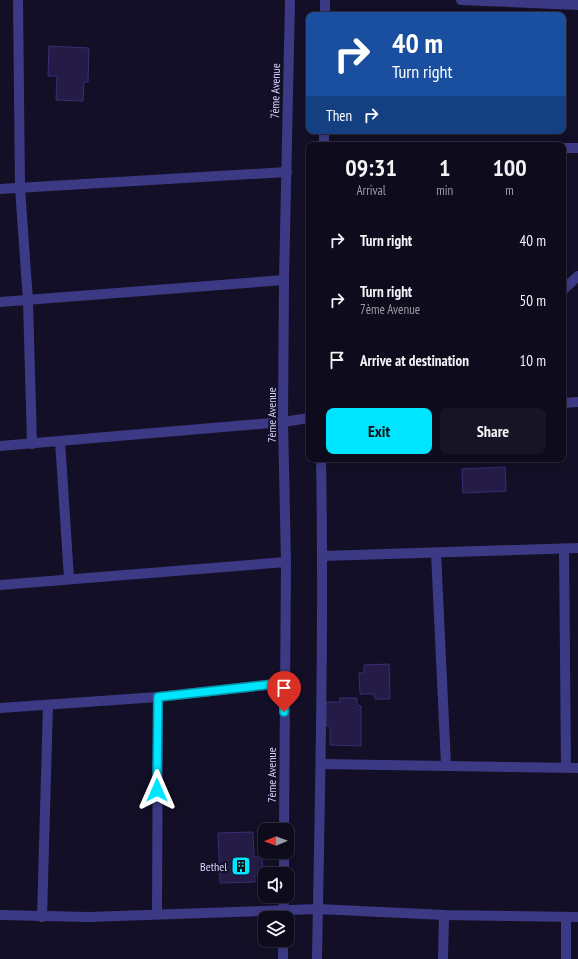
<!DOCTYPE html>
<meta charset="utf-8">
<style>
:root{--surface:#0e0b1c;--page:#171425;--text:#f1f3f6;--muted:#9b9ba3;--line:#2e2b3b;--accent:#00e5ff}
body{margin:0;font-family:"PT Sans Narrow",sans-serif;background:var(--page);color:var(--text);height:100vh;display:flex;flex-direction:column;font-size:15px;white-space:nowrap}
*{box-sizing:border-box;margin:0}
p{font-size:13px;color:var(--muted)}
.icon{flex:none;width:22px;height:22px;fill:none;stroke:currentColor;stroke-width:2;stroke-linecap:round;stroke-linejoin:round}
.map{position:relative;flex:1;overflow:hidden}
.side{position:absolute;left:306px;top:142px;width:260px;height:320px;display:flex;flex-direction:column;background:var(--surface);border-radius:8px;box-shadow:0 2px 6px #0003,0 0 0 1px var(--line)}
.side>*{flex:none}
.guide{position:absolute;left:306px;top:12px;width:260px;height:122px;border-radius:8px;box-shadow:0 2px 6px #0003,0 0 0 1px var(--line);background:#1a4fa0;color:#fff;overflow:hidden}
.needle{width:26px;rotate:269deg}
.controls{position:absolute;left:258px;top:823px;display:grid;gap:8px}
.controls a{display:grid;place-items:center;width:36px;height:36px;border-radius:8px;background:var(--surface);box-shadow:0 2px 6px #0003,0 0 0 1px var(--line);font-size:20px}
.pin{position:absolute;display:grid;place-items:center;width:34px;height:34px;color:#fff;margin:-41px -17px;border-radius:50% 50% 50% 0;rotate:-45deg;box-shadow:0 0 4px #0007}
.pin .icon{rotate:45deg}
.me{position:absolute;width:44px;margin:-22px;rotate:0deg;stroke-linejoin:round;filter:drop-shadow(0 0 3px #0008)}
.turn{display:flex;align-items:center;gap:14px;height:84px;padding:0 20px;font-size:18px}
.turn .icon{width:52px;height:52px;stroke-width:2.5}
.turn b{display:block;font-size:28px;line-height:34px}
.then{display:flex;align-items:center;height:38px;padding:0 20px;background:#0003;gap:8px;font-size:15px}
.eta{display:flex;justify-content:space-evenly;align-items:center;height:68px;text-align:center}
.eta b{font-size:24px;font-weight:700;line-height:28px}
.primary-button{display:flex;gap:8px;margin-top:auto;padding:8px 20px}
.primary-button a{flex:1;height:46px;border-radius:8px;background:var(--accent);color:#111;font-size:16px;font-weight:700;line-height:46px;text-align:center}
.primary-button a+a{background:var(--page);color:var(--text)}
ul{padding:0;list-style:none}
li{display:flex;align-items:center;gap:12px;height:60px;padding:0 20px}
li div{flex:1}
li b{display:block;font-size:15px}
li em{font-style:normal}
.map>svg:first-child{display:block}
.building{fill:#241b47;stroke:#3b2d73}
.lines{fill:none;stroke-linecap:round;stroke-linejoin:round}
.minor{stroke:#3d3a85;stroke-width:10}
.tertiary{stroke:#3d3a85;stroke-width:10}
.route-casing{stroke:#0095a6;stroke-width:10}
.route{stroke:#00e5ff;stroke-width:7}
.labels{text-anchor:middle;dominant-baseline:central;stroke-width:4;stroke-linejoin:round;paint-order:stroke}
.street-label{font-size:12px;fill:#d9d4ff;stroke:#130f26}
.poi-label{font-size:12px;fill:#d9d4ff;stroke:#130f26;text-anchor:end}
</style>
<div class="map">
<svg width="578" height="959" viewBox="0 0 578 959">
<rect width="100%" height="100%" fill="#130f26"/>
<g class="building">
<polygon points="49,46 89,48 88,82 84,82 83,101 56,100 57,76 48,76"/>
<polygon points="505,467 506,491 463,493 462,469"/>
<polygon points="389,664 390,699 375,699 374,694 360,694 359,673 364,673 364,665"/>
<polygon points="340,698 357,698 357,705 361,706 361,746 330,745 330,726 326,726 326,702 340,702"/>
<polygon points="253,832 254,857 262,857 263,875 255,875 255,882 220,883 218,833"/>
</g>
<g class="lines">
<g class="minor">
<polyline points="18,0 20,188 28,301 32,444"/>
<polyline points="461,0 578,5"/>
<polyline points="563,148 578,148"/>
<polyline points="0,189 287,172"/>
<polyline points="563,290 578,276"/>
<polyline points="0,302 284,280"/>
<polyline points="563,403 578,402"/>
<polyline points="60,441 69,578"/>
<polyline points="0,446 283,422 309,418"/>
<polyline points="564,549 566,767"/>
<polyline points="436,553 446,765"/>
<polyline points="322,556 578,548"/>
<polyline points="0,585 286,562"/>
<polyline points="0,708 158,697 284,683"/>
<polyline points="321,764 578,768"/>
<polyline points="157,914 158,697"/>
<polyline points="0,915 89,917 318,909 444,915 578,917"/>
<polyline points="42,917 48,705"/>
<polyline points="566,917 566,959"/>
<polyline points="443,959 444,915"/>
</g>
<g class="tertiary">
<polyline points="325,15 325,0"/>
<polyline points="324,145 324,131"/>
<polyline points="284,830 286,562 283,422 284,280 290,0"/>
<polyline points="284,874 284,852"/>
<polyline points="283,918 284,896"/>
<polyline points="283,959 283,940"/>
<path d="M317 959C320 792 324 626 321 459"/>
</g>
</g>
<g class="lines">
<defs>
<polyline id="route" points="157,790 158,697 284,683 284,712"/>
</defs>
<use href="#route" class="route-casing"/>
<use href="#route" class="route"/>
</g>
<defs>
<symbol id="building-square" viewBox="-11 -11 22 22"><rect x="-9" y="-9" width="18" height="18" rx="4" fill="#00e5ff" stroke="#130f26"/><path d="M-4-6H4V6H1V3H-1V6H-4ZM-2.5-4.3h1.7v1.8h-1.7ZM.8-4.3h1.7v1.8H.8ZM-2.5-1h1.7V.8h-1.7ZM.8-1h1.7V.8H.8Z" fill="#111"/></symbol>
</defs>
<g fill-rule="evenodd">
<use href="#building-square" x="230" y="855" width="22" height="22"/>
</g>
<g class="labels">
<g class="street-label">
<text transform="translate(275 91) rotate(-89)">7ème Avenue</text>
<text transform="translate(271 415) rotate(-90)">7ème Avenue</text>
<text transform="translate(271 775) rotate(-90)">7ème Avenue</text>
</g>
<g class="poi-label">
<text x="227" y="866">Bethel</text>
</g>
</g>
</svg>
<div class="controls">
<a><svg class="needle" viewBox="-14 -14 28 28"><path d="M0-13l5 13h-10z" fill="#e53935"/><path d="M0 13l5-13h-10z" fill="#9b9ba3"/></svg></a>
<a><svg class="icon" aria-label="sound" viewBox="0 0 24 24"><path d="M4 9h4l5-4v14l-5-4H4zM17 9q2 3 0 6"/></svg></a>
<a><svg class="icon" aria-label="layers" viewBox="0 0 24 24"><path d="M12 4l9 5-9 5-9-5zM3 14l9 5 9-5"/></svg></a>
</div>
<div class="pin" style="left:284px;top:712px;background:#d93025"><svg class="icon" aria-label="arrive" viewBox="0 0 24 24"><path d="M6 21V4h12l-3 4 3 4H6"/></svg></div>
<svg class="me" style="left:157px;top:790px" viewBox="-20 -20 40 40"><path d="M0-17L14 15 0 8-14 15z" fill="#00e5ff" stroke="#fff" stroke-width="4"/></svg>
<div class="guide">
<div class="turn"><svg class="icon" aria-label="right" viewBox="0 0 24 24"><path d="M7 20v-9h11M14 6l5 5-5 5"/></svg><div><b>40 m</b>Turn right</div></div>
<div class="then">Then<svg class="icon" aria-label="right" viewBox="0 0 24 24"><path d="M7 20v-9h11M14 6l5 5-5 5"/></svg></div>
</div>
<section class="side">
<div class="eta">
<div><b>09:31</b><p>Arrival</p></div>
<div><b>1</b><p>min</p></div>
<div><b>100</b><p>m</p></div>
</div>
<ul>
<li><svg class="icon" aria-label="right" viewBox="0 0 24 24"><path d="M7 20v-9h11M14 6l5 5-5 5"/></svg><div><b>Turn right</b></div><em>40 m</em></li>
<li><svg class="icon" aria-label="right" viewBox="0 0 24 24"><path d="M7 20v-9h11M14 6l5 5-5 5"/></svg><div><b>Turn right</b><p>7ème Avenue</p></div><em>50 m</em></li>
<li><svg class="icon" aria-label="arrive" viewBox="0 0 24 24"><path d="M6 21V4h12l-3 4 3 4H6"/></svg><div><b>Arrive at destination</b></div><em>10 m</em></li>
</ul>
<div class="primary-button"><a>Exit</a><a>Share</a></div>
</section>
</div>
